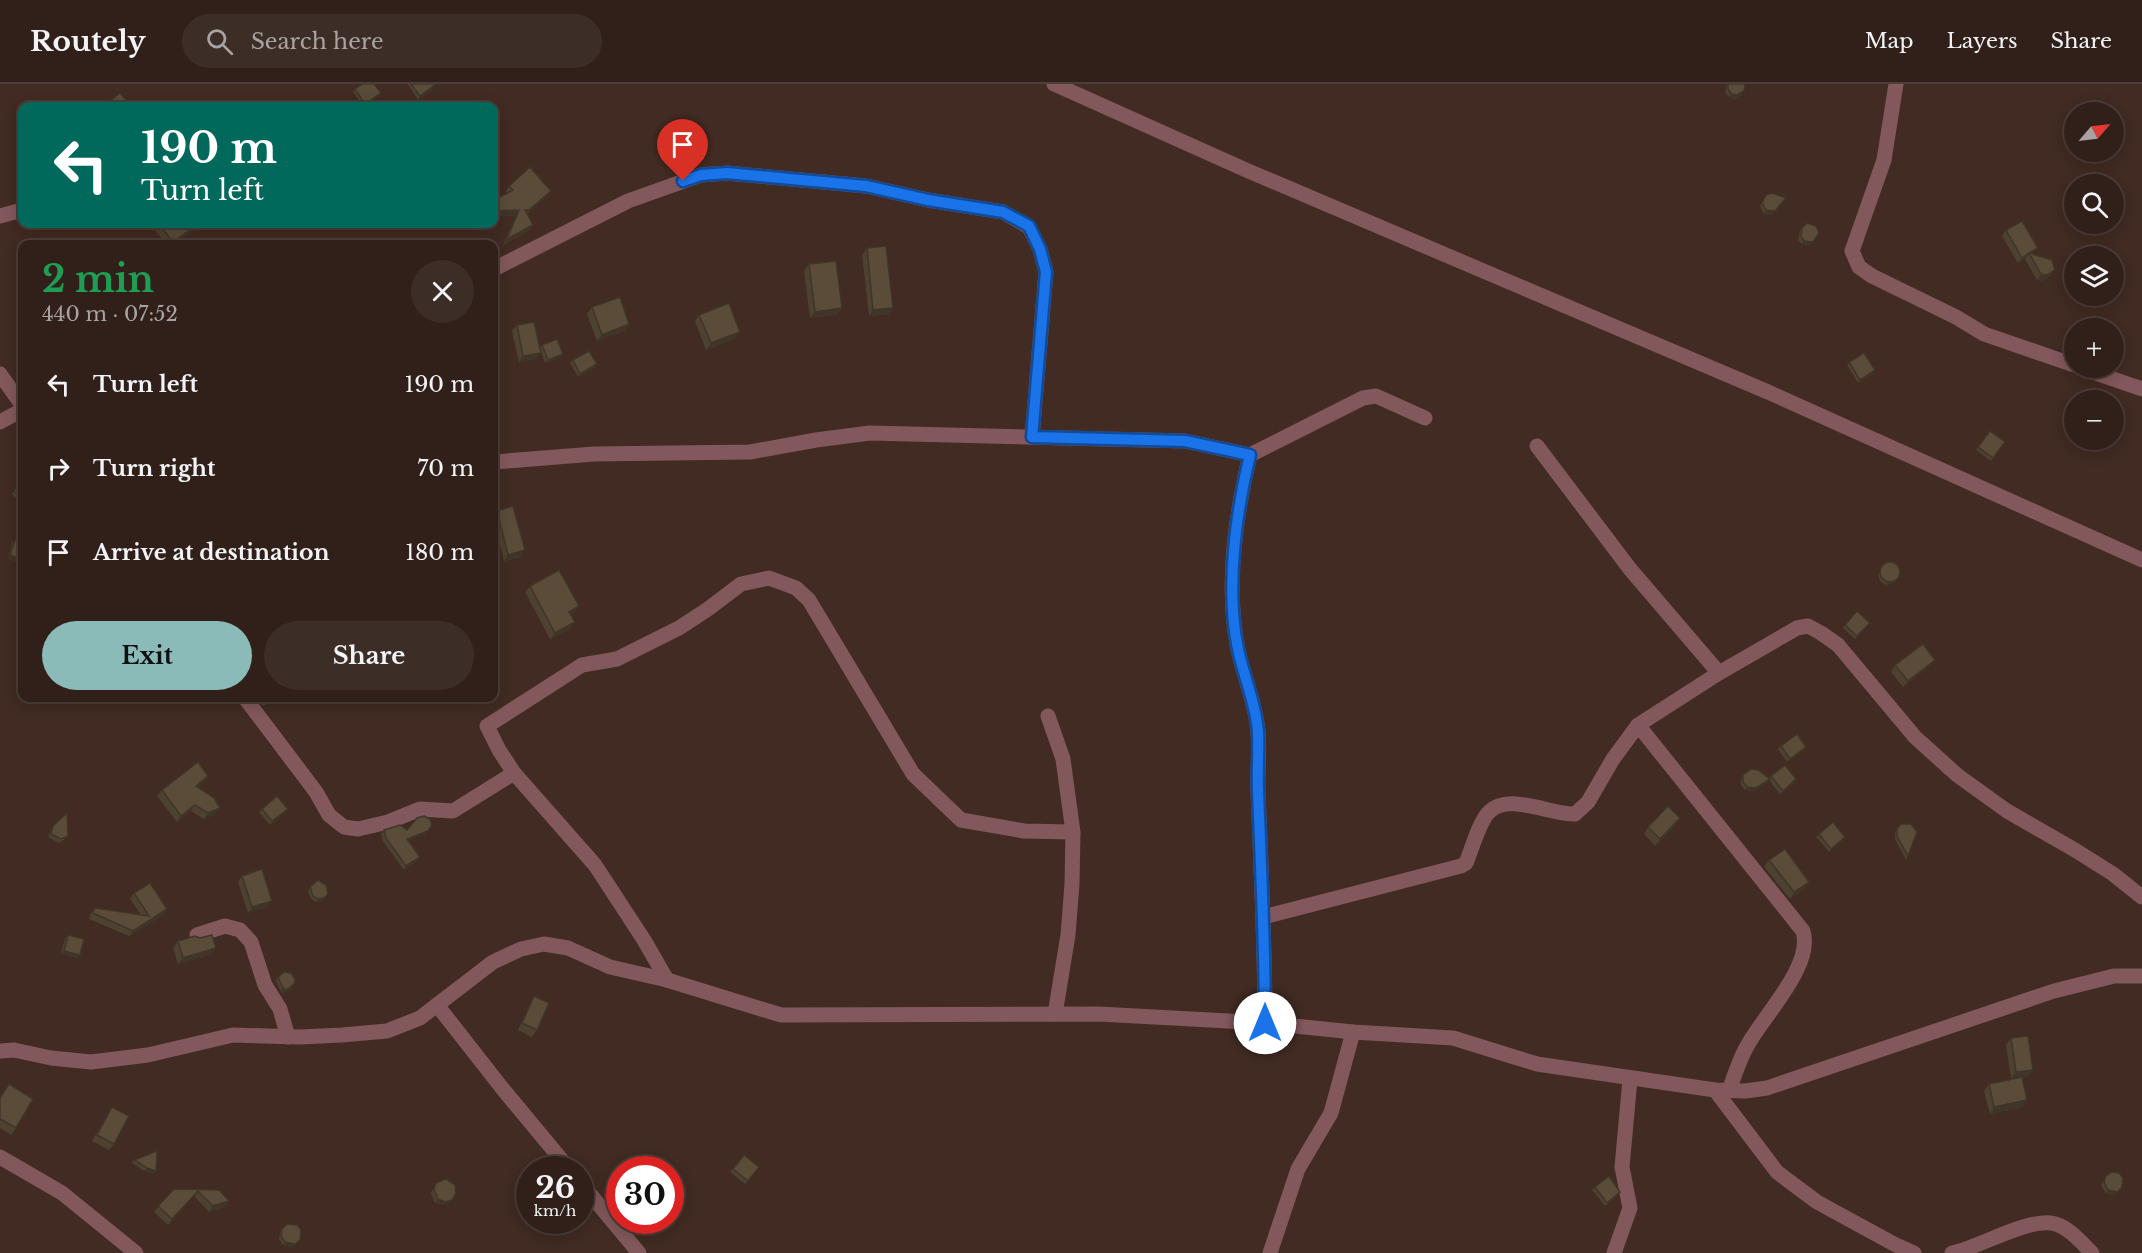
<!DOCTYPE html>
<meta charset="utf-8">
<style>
:root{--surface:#31201a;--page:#3d2d27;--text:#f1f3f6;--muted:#a8a3a2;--line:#4c3e39;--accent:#8bbbb9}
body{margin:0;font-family:"Libre Baskerville",serif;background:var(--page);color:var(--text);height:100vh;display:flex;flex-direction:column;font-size:22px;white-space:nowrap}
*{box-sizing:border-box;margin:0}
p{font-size:20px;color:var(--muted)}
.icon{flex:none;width:33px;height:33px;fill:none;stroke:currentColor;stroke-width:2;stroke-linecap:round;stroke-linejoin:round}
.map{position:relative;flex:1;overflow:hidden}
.details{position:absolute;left:18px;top:156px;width:480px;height:462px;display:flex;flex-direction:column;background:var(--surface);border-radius:12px;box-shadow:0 3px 15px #0003,0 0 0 2px var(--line)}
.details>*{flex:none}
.hud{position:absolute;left:18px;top:18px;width:480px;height:126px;border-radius:12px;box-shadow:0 3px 15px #0003,0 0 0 2px var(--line);background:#00695c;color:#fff;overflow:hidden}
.needle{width:39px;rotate:62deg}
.controls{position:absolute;left:2064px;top:18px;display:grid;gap:12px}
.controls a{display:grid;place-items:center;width:60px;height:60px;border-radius:50%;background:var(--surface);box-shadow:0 3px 15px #0003,0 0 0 2px var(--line);font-size:30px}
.speed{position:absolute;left:516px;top:1072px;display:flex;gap:12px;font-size:30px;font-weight:700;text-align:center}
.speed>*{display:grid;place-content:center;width:78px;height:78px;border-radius:50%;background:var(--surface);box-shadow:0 3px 15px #0003,0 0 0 2px var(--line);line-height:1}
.speed small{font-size:15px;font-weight:400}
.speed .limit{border:9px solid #d22;background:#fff;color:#111}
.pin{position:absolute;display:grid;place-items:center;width:51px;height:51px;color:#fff;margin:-62px -26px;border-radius:50% 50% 50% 0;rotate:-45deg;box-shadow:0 0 6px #0007}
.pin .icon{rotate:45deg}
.me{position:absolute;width:66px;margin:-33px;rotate:0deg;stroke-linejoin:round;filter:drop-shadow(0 0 4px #0008)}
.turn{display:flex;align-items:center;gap:21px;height:126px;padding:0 24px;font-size:27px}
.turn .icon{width:78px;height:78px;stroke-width:2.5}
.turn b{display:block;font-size:42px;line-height:51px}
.round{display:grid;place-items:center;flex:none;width:63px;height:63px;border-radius:32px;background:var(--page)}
.summary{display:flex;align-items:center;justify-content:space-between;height:102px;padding:0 24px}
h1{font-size:36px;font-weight:800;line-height:45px;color:#1e9e55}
.action{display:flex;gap:12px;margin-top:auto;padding:12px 24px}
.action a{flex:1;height:69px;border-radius:36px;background:var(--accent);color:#111;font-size:24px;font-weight:800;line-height:69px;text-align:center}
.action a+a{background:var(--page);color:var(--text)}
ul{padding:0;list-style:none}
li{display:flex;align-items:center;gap:18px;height:84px;padding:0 24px}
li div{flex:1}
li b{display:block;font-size:22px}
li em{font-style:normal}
header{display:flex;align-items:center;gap:36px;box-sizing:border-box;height:84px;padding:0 30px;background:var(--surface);border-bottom:2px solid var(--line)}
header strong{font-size:28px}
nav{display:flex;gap:33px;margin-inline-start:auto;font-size:21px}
.search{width:420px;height:54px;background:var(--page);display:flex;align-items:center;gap:15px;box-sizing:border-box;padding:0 21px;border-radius:33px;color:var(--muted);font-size:22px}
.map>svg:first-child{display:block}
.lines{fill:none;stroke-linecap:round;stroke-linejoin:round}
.minor{stroke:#82585c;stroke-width:15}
.wall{fill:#4d4131}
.shaded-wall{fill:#3f3528}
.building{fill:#5a4c39;stroke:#3f3528;stroke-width:1.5}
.route-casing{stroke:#114b97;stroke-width:15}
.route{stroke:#1a73e8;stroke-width:10}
</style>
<header>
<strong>Routely</strong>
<div class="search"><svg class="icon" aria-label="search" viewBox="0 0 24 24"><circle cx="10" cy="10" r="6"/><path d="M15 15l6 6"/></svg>Search here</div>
<nav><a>Map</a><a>Layers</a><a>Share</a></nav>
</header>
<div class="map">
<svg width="2142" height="1169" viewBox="0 0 2142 1169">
<rect width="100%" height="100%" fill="#412b22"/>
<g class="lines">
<g class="minor">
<polyline points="1054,0 1246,86 1768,308 2142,476"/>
<polyline points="1896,0 1884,76 1852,167 1859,183 1872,192 1956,233 1984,250 2074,281"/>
<polyline points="0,132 22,126"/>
<polyline points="494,185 628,117 701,91 727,89 866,102 928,116 1003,128 1029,143 1040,165 1046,188 1032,353"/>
<polyline points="2081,284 2142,305"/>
<polyline points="0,290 22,321"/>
<polyline points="0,338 22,326"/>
<polyline points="1537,362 1630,485 1719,589 1797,544 1808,542 1821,549 1838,561 1915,653 1957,691 2007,727 2075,766 2113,790 2142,813"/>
<path d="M1250 371C1236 429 1226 500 1237 560 1242 590 1256 618 1258 648 1260 668 1257 688 1258 707 1261 784 1265 862 1265 939"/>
<polyline points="494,378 594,370 750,368 816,356 870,349 1185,357 1250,371 1363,314 1376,312 1425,334"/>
<polyline points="245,614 316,708 329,731 344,743 358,745 388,738 420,725 453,727 514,689 595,781 644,856 667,896"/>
<polyline points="1048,632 1063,675 1073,748 1072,800 1068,851 1055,930"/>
<path d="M1638 641 1803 847C1814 882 1762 933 1746 964 1739 977 1734 992 1729 1007"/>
<polyline points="514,689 499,666 487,642 582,581 617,575 679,544 708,525 741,500 769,494 796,504 809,516 913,690 961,736 1024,747 1073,748"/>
<path d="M1263 833 1461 782 1466 779C1472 765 1479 738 1489 728 1508 708 1551 731 1575 730L1588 718 1613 675 1638 641 1719 589"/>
<polyline points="197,851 225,842 240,846 251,858 265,901 280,925 288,953"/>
<polyline points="437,921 502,1004 570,1086"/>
<polyline points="0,967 14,966 51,974 91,978 148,971 233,951 300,953 342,951 387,947 420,934 493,878 521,865 544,860 568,864 610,883 667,896 781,931 1099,930 1265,939 1353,948 1453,954 1537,980 1715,1006 1745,1007 1767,1004 2054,907 2114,892 2142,892"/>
<polyline points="1715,1006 1777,1088 1817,1118 1894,1160 1914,1169"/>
<polyline points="0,1073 62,1109 136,1169"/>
<polyline points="580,1098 639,1169"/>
<polyline points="1270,1169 1298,1085 1331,1029 1353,948"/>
<polyline points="1614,1169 1630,1124 1622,1083 1630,995"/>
<path d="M1952 1169C1980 1163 2024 1136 2051 1139 2067 1141 2081 1158 2092 1169"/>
</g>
</g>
<g class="wall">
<polygon points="408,0 434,0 433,5 418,16"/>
<polygon points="1727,0 1745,0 1742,10 1735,15 1729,13 1725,9"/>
<polygon points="355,5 381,9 379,12 364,22 363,22 353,8"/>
<polygon points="509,102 551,107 547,112 527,130 529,147 503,161 516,132 494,132 494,116 507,109 506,107"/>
<polygon points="1766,111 1773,131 1764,130 1760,122"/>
<polygon points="150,140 198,140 194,146 174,160 166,160"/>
<polygon points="1802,144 1811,161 1802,160 1798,156 1800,147"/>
<polygon points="2006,146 2034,170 2033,170 2055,186 2051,191 2043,197 2037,196 2025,175 2018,179 2002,152"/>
<polygon points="867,164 893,224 889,230 869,232 862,171"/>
<polygon points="809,180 842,224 837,231 810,234 804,187"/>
<polygon points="592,223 629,240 625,247 597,257 587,230"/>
<polygon points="699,231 736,254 706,266 695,237"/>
<polygon points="517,241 540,264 542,261 563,270 560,273 545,279 540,265 536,275 519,278 512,247"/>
<polygon points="573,276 597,280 594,284 578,293 570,279"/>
<polygon points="1849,278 1873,290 1858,299 1847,281"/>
<polygon points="1990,347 2005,358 1991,377 1976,366"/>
<polygon points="21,396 22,397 22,417 20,418 12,410"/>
<polygon points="497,427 520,473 504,477 494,438 494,432"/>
<polygon points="15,456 22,458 22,480 8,475 12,459"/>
<polygon points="22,480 22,502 17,500 21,483"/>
<polygon points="1883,482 1895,499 1885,501 1880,497 1878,491"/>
<polygon points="530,502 579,522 574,529 571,531 575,538 570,545 550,555 525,508"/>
<polygon points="1845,541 1867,542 1855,555 1843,544"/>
<polygon points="1935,576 1930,582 1903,603 1891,588 1895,581"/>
<polygon points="257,614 278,614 276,616 263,622"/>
<polygon points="1781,662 1804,666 1787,678 1778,665"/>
<polygon points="1743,691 1769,695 1771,692 1796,695 1794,699 1780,710 1769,696 1767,699 1754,707 1745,706 1741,701 1741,695"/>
<polygon points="208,692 204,698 198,703 216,730 204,735 191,727 177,738 157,712 162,706"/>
<polygon points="262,725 285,728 270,741 259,728"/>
<polygon points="1680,734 1676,741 1655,762 1644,750 1648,743"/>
<polygon points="1901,740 1908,772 1906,776 1895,755 1895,749"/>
<polygon points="432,741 425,750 409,756 418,776 404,786 383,757 381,750 384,746 407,746"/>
<polygon points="53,742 65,755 59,759 48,753 51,745"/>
<polygon points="1819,750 1843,756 1829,768 1816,753"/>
<polygon points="1769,776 1809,798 1805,804 1790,815 1764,783"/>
<polygon points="242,792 267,823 248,829 238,798"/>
<polygon points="310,803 328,810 322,817 316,818 311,815 308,807"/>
<polygon points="134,809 167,825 163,831 129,852 89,835 91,829 95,824 141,831 130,815"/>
<polygon points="68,851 80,871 78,874 61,870 65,854"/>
<polygon points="178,857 216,864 211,871 178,880 173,864"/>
<polygon points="278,893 292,904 284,909 281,908 276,896"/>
<polygon points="534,912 537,946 532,953 518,946 530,919"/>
<polygon points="2011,954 2033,986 2028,993 2022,993 2023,1023 1990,1030 1984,1007 1989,1000 2017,994 2011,995 2006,961"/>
<polygon points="9,1000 16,1044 11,1051 0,1044 0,1013"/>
<polygon points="112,1023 114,1060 109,1066 92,1057"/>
<polygon points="157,1067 154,1090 144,1087 132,1079 134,1076"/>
<polygon points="744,1071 759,1083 745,1100 730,1088"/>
<polygon points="2106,1092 2122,1103 2115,1111 2106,1110 2101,1101"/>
<polygon points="436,1099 449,1119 442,1121 435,1119 431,1109"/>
<polygon points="1595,1103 1620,1108 1618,1111 1605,1122 1592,1106"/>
<polygon points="174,1105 219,1106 229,1117 225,1123 209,1128 194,1112 168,1141 154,1128"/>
<polygon points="282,1145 298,1159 292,1163 283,1161 279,1155 280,1148"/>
</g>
<g class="shaded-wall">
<polygon points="435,1 433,5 418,16 420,12"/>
<polygon points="1744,7 1742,10 1735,15 1729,13 1731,10"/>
<polygon points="381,9 379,12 364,22 365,20"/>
<polygon points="551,107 547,112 525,132 525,126"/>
<polygon points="1786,114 1773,131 1764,130 1766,126"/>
<polygon points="519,126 516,132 494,132 494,127"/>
<polygon points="198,140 194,146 174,160 171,160"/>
<polygon points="533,141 529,147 503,161 507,155"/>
<polygon points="1804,157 1813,158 1811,161 1802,160"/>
<polygon points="2029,169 2025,175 2018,179 2022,174"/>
<polygon points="2055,186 2051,191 2043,197 2037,196 2041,190"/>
<polygon points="842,224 837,231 810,234 815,228"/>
<polygon points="893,224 889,230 869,232 873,226"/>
<polygon points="629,240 625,247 597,257 602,251"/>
<polygon points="740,248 736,254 706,266 711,259"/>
<polygon points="541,269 536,275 519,278 523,272"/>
<polygon points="563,270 560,273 545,279 548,276"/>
<polygon points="597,280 594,284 578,293 580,290"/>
<polygon points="1875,286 1873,290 1858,299 1860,296"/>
<polygon points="525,466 520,473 504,477 508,471"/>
<polygon points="10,471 22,476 22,480 8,475"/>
<polygon points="22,494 22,502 17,500"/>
<polygon points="1897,496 1895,499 1885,501 1888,498"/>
<polygon points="579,522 574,529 564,534 569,528"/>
<polygon points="575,538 570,545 550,555 555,549"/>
<polygon points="1935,576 1930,582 1903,603 1908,597"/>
<polygon points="278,614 276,616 263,622 266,619"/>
<polygon points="1806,663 1804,666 1787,678 1790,675"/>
<polygon points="208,692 204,698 191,708 196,702"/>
<polygon points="1770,695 1767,699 1754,707 1745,706 1747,703"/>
<polygon points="1796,695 1794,699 1780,710 1783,707"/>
<polygon points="195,721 191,727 177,738 181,732"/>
<polygon points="220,724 216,730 204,735 208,729"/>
<polygon points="288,725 285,728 270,741 272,737"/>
<polygon points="1680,734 1676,741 1655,762 1660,755"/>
<polygon points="428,747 425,750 405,758 407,755"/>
<polygon points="1845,753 1843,756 1829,768 1831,765"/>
<polygon points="420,773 418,776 404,786 406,782"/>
<polygon points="1809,798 1805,804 1790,815 1794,808"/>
<polygon points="328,810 322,817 316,818 318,815"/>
<polygon points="272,817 267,823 248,829 252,823"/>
<polygon points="167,825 163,831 129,852 133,847"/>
<polygon points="216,864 211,871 178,880 183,874"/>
<polygon points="64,867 80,871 78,874 61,870"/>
<polygon points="294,900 292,904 284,909 281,908 283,904"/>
<polygon points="2033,986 2028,993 2011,995 2016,988"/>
<polygon points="2027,1016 2023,1023 1990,1030 1994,1023"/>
<polygon points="147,1084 156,1087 154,1090 144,1087"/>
<polygon points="2122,1103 2115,1111 2106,1110 2108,1106"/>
<polygon points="198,1107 194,1112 168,1141 172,1135"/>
<polygon points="438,1115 452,1116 449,1119 442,1121 435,1119"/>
<polygon points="229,1117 225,1123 209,1128 213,1122"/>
<polygon points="300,1156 298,1159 292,1163 283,1161 285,1158"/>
</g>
<g class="building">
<polygon points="362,0 374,0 381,9 365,20 355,5"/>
<polygon points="411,0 434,0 435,1 420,12"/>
<polygon points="1728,0 1745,0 1744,7 1737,11 1731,10 1728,5"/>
<polygon points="120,9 131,22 104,22"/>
<polygon points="530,83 551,107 529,126 525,126 533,141 507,155 519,126 494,127 494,116 513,106 509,102"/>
<polygon points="1772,109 1786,114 1775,127 1766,126 1762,119 1766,111"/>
<polygon points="2022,137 2038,164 2029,169 2052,176 2055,186 2047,191 2041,190 2029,169 2022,174 2006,146"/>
<polygon points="1807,139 1816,142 1819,149 1813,158 1804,157 1801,152 1802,144"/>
<polygon points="159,140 198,140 173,158"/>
<polygon points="886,162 893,224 873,226 867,164"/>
<polygon points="836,177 842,224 815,228 809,180"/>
<polygon points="620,213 629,240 602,251 592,223"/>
<polygon points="729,219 740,248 711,259 699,231"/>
<polygon points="534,238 541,269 523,272 517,241"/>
<polygon points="557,255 563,270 548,276 542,261"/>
<polygon points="589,267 597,280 580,290 573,276"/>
<polygon points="1864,269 1875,286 1860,296 1849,278"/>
<polygon points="1990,347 2005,358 1993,374 1978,363"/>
<polygon points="21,396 22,397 22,415 14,407"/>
<polygon points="513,422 525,466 508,471 497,427"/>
<polygon points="15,456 22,458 22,476 10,471"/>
<circle cx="1890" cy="488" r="10"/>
<polygon points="559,486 579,522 569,528 575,538 555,549 530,502"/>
<polygon points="1857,527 1870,539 1857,552 1845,541"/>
<polygon points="1923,560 1935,576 1908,597 1895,581"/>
<polygon points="261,614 277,614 266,619"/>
<polygon points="1797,650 1806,663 1790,675 1781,662"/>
<polygon points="198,678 208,692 196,702 214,714 220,724 208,729 195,721 181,732 162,706"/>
<polygon points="1785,681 1796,695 1783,707 1771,692"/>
<polygon points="1751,685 1758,686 1770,695 1756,704 1747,703 1743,698 1743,691"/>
<polygon points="277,712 288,725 272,737 262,725"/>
<polygon points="1668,722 1680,734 1660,755 1648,743"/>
<polygon points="67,729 68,752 61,755 51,750 53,742"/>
<polygon points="424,732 430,735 432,741 428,747 407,755 420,773 406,782 386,754 384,746 400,741 407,746 417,734"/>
<polygon points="1833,738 1845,753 1831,765 1819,750"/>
<polygon points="1901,740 1911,740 1917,748 1908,772 1897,752 1897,745"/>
<polygon points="1785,765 1809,798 1794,808 1769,776"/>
<polygon points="262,785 272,817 252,823 242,792"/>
<polygon points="318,796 326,801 328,810 324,814 318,815 313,812 310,803"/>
<polygon points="150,799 167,825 133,847 93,829 95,824 149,832 134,809"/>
<polygon points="68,851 84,855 80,871 64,867"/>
<polygon points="212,851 216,864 183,874 178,857 195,852 200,854"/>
<polygon points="284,888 291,889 295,895 294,900 286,906 283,904 278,893"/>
<polygon points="534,912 549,919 537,946 522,939"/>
<polygon points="2028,952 2033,986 2016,988 2011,954"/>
<polygon points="2022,993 2027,1016 1994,1023 1989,1000"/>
<polygon points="9,1000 33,1015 16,1044 0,1035 0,1014"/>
<polygon points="112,1023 129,1032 114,1060 97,1051"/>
<polygon points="157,1067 156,1087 147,1084 134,1076"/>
<polygon points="744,1071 759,1083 748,1097 733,1085"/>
<polygon points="2112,1088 2119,1089 2123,1094 2122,1103 2118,1108 2108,1106 2104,1098 2106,1092"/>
<polygon points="1609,1092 1620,1108 1607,1119 1595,1103"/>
<polygon points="446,1095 455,1101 456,1109 452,1116 445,1118 438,1115 434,1105 436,1099"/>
<polygon points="174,1105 219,1106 229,1117 213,1122 198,1107 172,1135 158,1122"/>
<polygon points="287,1140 297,1141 301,1146 300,1156 295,1160 285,1158 281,1152 282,1145"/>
</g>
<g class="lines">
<defs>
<path id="route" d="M683 97 701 91 727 89 866 102 928 116 1003 128 1029 142 1040 165 1046 188 1032 353 1185 357 1250 371C1236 428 1226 502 1237 560 1242 589 1256 618 1258 648 1259 668 1257 688 1258 707 1261 785 1265 862 1265 939"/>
</defs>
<use href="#route" class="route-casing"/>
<use href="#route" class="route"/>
</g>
</svg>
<div class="controls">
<a><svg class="needle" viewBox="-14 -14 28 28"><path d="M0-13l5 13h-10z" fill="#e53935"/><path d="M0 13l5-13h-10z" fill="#a8a3a2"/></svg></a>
<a><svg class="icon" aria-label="search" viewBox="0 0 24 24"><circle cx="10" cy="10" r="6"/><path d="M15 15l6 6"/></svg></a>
<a><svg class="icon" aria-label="layers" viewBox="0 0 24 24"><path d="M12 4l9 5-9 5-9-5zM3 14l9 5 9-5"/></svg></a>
<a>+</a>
<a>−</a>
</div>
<div class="speed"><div>26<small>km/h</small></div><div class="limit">30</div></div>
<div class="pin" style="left:683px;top:97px;background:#d93025"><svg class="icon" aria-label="arrive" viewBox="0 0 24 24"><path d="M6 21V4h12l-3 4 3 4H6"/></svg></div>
<svg class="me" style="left:1265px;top:939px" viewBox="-20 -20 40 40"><circle r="19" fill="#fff"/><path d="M0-13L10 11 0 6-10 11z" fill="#1a73e8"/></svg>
<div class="hud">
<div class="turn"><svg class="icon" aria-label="left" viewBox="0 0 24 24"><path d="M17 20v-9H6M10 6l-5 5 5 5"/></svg><div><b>190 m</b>Turn left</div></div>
</div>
<section class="details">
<div class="summary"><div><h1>2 min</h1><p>440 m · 07:52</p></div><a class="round"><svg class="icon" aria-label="close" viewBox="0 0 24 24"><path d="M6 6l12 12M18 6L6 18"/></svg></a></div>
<ul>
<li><svg class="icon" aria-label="left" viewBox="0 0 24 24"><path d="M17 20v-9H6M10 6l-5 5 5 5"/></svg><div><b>Turn left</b></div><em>190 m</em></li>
<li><svg class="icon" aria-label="right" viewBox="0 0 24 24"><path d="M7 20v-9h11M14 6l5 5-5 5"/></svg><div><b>Turn right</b></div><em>70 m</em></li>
<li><svg class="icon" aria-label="arrive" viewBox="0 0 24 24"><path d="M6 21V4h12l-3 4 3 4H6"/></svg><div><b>Arrive at destination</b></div><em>180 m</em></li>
</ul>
<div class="action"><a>Exit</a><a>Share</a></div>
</section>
</div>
